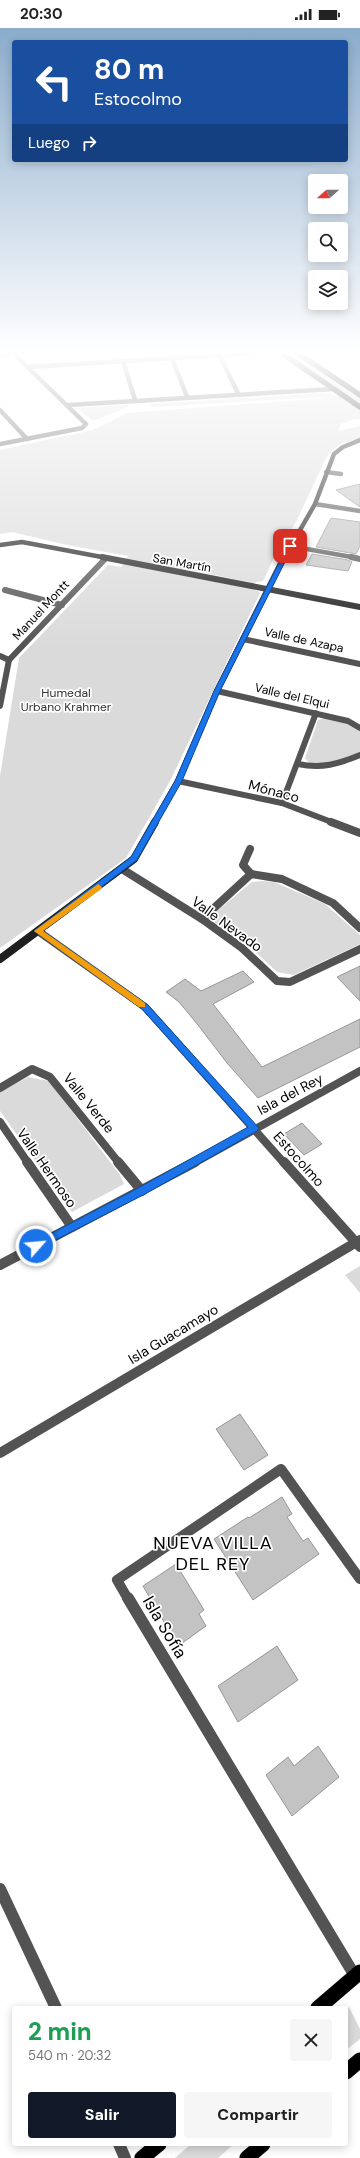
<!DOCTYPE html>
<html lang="es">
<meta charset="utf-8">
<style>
:root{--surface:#fff;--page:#f6f6f6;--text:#222;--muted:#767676;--accent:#111827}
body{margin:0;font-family:"DM Sans",sans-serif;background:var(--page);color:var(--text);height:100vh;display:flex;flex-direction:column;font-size:15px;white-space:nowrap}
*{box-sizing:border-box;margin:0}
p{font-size:13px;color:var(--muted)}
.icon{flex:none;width:22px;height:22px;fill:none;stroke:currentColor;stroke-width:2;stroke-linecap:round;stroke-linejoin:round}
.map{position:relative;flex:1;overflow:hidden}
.panel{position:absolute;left:12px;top:1978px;width:336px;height:140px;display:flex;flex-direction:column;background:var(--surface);border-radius:4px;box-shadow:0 2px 10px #0003}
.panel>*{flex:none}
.guide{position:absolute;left:12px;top:12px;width:336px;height:122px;border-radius:4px;box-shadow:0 2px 10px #0003;background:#1a4fa0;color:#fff;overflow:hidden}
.needle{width:26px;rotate:249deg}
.controls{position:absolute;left:308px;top:146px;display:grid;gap:8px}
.controls a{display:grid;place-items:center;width:40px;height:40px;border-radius:4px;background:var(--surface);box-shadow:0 2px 10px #0003;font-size:20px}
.pin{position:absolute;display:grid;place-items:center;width:34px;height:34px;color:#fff;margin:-17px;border-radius:8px;box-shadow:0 2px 6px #0006}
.me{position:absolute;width:44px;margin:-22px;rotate:63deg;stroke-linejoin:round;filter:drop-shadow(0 0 3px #0008)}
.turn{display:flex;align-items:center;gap:14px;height:84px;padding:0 16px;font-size:18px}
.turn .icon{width:52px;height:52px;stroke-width:2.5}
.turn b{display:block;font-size:28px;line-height:34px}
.then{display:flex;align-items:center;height:38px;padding:0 16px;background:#0003;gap:8px;font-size:15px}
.round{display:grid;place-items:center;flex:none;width:42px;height:42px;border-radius:4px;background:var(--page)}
.overview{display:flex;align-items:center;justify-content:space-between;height:68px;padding:0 16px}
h1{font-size:24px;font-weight:800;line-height:30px;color:#1e9e55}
.primary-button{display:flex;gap:8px;margin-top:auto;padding:8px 16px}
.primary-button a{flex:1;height:46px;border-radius:4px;background:var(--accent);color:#fff;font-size:16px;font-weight:800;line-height:46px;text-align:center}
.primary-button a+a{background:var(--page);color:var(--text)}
.status{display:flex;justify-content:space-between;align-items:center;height:28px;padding:0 20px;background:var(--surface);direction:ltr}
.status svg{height:11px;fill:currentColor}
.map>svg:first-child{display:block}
.green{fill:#dadada}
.building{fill:#c3c3c3;stroke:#979797}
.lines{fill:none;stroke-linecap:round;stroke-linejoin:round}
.primary-far1-casing{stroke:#dbdbdb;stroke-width:6}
.primary-casing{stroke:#dbdbdb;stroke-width:16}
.lane-far1{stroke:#535353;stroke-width:4.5}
.lane{stroke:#535353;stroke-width:8}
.street-far4{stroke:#535353;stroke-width:4.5}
.street-far3{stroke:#535353;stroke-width:6}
.street-far2{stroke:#535353;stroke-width:8}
.street-far1{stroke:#535353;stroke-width:10}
.street{stroke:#535353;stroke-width:12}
.secondary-far2{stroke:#202020;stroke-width:4.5}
.secondary-far1{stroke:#202020;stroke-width:6}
.secondary{stroke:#202020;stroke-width:8}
.primary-far1{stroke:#000;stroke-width:5.5}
.primary{stroke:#000;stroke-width:15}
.route{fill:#1a73e8;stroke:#114b97}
.slow{fill:#f59e0b}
.labels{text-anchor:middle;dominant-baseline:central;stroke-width:3.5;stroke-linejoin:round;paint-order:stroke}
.far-street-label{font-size:12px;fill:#000;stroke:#fff}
.far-park-label{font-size:12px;fill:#313131;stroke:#fff}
.street-label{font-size:14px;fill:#000;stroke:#fff}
.near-street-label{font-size:17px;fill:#000;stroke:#fff}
.near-neighbourhood-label{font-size:18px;letter-spacing:1px;fill:#000;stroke:#fff}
</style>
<div class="status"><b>20:30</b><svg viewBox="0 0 49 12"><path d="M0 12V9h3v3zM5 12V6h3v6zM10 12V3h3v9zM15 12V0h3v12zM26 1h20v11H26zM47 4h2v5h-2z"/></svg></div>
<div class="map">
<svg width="360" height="2130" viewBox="0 0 360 2130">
<rect width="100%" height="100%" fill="#fff"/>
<g class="green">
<path d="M290 325 294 326 355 368H360V392L355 391 341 396 338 403 360 398V410L340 416 333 421 325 432 296 494 278 521 263 553 253 555 191 542 195 532 181 546 258 563 260 565 170 753 126 830 0 920V748L19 630 108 537 121 539 128 528 67 517 12 504 0 506V422L93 402 127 385 328 370 324 369 152 379 149 376 324 365C335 366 338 370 349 369Z"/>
<polygon points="127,377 128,379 93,393 77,380"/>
<polygon points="325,690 348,695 360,703 360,724 327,737 310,736 305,730 318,692"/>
<polygon points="263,853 274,854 325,876 360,907 360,916 294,947 277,944 244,913 215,895 213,886 252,854"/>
<polygon points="28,1049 49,1053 120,1147 124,1156 72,1184 0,1083 0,1064"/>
<polygon points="360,1238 360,1265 345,1247"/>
<polygon points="349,1979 360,2001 360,2011 346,2022 346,1982"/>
<polygon points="191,2116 234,2116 218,2130 175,2130"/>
</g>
<g class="building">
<polygon points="360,456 360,479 336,462"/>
<polygon points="331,490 360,494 360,518 356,526 316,519"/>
<polygon points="312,526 348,532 352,534 348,543 306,537"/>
<polygon points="360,938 360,973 337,949"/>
<polygon points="243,943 254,954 213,976 262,1039 360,991 360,1019 258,1070 227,1035 198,997 179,974 166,964 185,951 201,963"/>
<polygon points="302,1095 322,1116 304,1127 284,1106"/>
<polygon points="240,1386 268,1427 244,1442 216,1401"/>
<polygon points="282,1469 292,1486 287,1489 303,1513 308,1510 319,1526 253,1572 214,1511 248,1489 249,1490"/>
<polygon points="176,1536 204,1582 199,1586 206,1598 178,1618 143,1558"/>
<polygon points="277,1618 298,1652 238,1694 218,1658"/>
<polygon points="318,1718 339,1749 292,1788 266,1747 288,1729 294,1738"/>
</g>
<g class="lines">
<defs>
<g id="primary-far1">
<polyline points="280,324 360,379"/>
<polyline points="296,324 360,367"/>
</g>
<g id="primary">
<polyline points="318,1980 360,1944"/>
<polyline points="346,2044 360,2032"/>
<polyline points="142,2130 159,2116"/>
<polyline points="247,2130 263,2116"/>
</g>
</defs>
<use href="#primary-far1" class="primary-far1-casing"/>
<use href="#primary" class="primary-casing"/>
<polyline class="lane-far1" points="326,444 341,446"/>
<polyline class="lane" points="250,821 243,837 251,846"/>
<g class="street-far4">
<polyline points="219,327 239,367"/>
<polyline points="0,328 13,325"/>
<polyline points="172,330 187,369"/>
<polyline points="123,333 135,372"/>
<polyline points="28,339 272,324"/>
<polyline points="68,377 334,361"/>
<polyline points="0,382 27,411"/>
<polyline points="0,416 82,400 86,396 12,324"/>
<polyline points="315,476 360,483"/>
<polyline points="290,518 357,530"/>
</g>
<g class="street-far3">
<polyline points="351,529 360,531"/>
<polyline points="5,562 62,577"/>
<polyline points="243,611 360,636"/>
<polyline points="0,628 9,632"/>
<polyline points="217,663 348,693 360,700"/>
<polyline points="0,678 9,632 105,531"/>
<path d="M298 736C322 741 338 736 360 727"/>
<polyline points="178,753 282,775 334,795"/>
<polyline points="282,775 316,685"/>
</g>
<g class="street-far2">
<polyline points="331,794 360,805"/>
<polyline points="122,841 202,891 242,920 277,953 290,954 360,921"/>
<polyline points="202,891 251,846 282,851 333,875 360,900"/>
<polyline points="38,903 145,979 284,1135"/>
<polyline points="0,1060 32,1041 50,1049 119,1135"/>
<polyline points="0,1094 28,1135"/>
<polyline points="194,1135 360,1043"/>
</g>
<g class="street-far1">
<polyline points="27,1134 72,1199"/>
<polyline points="118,1134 142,1163"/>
<polyline points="284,1134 360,1219"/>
<polyline points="0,1237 195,1134"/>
<polyline points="0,1425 360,1212"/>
<polyline points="128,1571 117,1552 281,1441 360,1551"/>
</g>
<g class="street">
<polyline points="128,1570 355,1948"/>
<polyline points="0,1861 56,1980"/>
<polyline points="119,2116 125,2130"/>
</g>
<g class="secondary-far2">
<polyline points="0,517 22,514 107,530"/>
<polyline points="284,530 315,476 334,426 343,419 360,412"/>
</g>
<g class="secondary-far1">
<polyline points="102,529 360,579"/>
<polyline points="154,795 178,753 217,663 284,529"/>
</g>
<polyline class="secondary" points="0,931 134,831 155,794"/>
<use href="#primary-far1" class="primary-far1"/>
<use href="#primary" class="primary"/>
</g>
<linearGradient id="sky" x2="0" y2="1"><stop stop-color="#8baccc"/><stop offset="0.52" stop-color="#fff"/><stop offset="1" stop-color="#fff" stop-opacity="0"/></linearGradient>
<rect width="360" height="622" fill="url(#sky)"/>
<polygon class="route" points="288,517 293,518 220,663 182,753 137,832 43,903 148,977 259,1100 257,1103 145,1166 36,1222 31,1218 33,1215 138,1160 248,1099 142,981 34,903 131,829 175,753 214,663"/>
<polygon class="slow" points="98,856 102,859 101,861 43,903 145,975 145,979 139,979 34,903"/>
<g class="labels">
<g class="far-street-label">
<text transform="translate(182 535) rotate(10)">San Martín</text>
<text transform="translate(41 582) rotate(-47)">Manuel Montt</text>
<text transform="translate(304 612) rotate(12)">Valle de Azapa</text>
<text transform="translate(292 668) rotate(13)">Valle del Elqui</text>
</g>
<g class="far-park-label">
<text x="66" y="665">Humedal<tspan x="66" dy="14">Urbano Krahmer</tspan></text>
</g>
<g class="street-label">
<text transform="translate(274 763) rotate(15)">Mónaco</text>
<text transform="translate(227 896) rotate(36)">Valle Nevado</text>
<text transform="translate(290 1066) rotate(-28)">Isla del Rey</text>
<text transform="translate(89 1075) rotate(51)">Valle Verde</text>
<text transform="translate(299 1131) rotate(48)">Estocolmo</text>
<text transform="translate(47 1140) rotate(55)">Valle Hermoso</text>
<text transform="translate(173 1306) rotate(-31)">Isla Guacamayo</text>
</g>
<g class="near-street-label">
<text transform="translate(165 1599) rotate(59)">Isla Sofía</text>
</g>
<g class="near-neighbourhood-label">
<text x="213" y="1515">NUEVA VILLA<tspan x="213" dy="21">DEL REY</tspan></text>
</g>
</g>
</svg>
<div class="controls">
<a><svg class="needle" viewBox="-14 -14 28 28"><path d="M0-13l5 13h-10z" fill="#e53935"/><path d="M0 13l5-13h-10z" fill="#767676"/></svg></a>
<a><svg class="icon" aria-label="search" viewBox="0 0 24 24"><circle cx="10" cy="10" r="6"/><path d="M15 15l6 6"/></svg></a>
<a><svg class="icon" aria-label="layers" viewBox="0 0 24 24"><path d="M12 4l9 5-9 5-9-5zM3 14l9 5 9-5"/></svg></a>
</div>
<div class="pin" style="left:290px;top:518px;background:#d93025"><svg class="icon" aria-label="arrive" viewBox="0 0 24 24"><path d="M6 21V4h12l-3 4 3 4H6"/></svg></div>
<svg class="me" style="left:36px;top:1218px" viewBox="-20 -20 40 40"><circle r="17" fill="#1a73e8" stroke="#fff" stroke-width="3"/><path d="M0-11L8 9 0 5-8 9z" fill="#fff"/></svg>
<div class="guide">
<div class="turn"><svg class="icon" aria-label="left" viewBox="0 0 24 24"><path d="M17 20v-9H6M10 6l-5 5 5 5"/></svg><div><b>80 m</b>Estocolmo</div></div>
<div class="then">Luego<svg class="icon" aria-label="right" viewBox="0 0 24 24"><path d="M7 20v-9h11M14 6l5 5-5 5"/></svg></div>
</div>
<section class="panel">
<div class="overview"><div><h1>2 min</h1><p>540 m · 20:32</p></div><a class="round"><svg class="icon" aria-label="close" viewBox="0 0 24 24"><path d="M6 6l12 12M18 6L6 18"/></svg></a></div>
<div class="primary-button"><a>Salir</a><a>Compartir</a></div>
</section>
</div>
